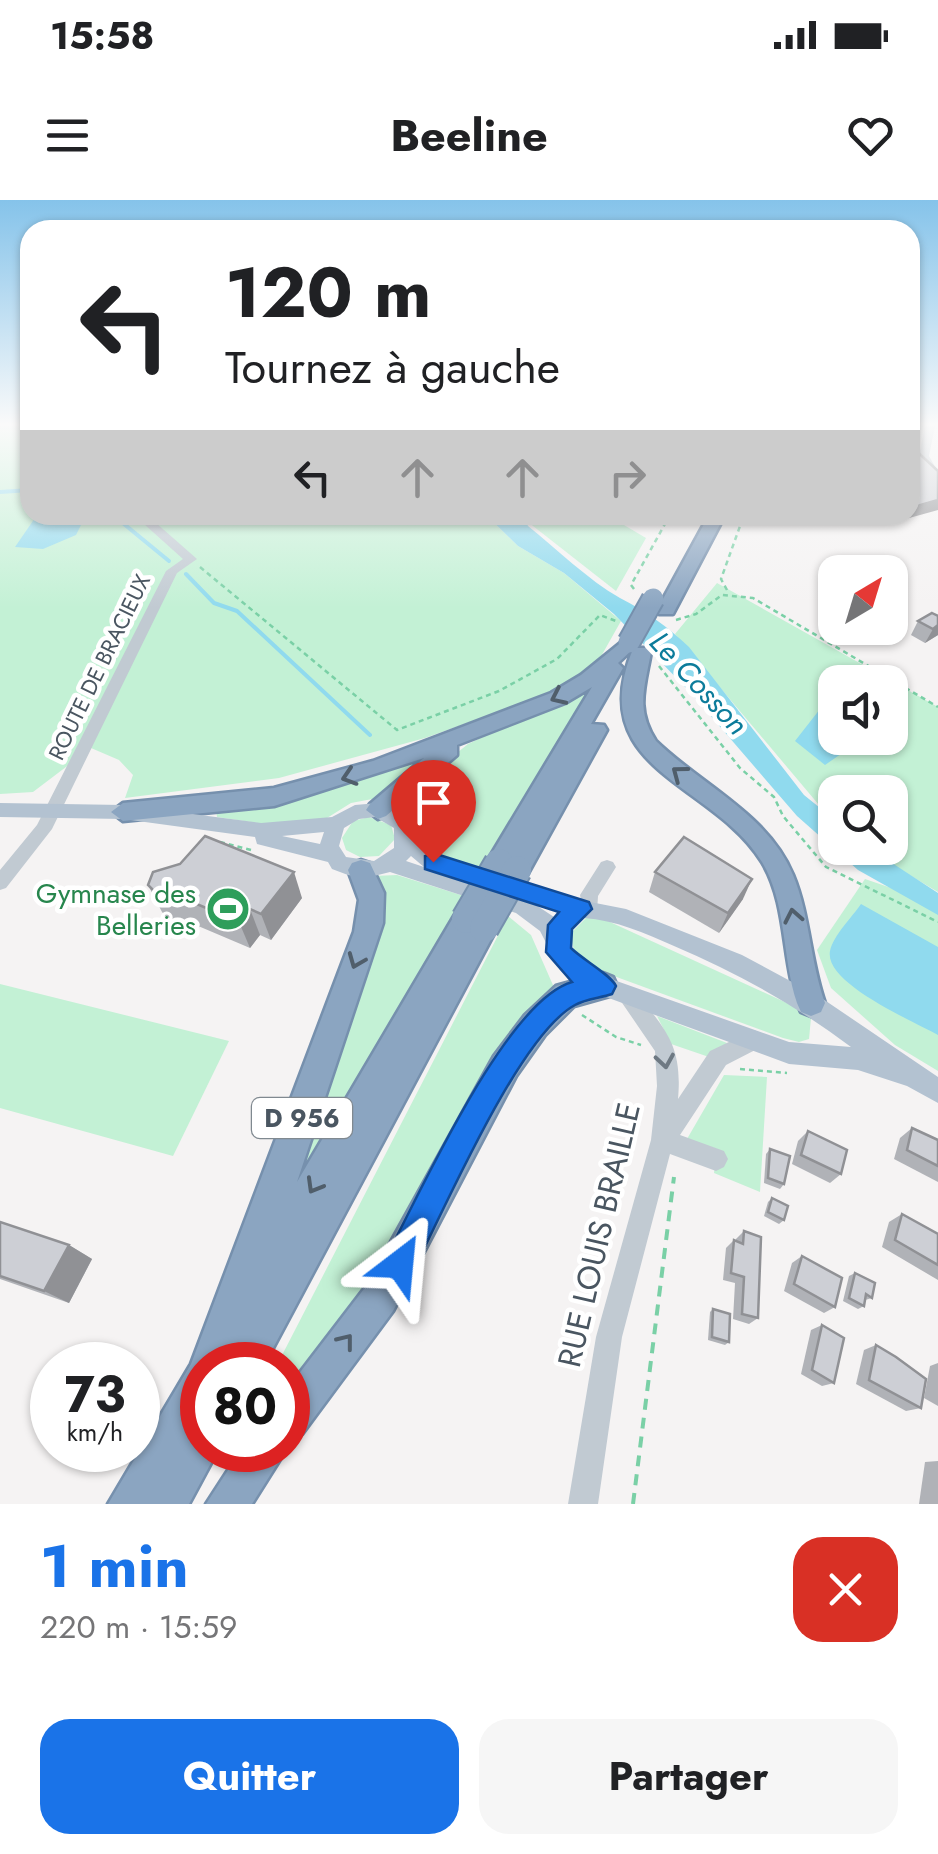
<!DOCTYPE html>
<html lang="fr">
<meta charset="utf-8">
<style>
:root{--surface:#fff;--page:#f6f6f6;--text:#202124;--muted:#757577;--accent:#1a73e8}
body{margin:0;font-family:Jost,sans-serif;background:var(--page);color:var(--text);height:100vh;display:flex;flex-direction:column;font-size:38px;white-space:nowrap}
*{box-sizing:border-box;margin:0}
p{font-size:32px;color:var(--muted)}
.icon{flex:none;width:55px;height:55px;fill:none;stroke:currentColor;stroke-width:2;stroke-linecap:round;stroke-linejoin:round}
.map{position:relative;height:1304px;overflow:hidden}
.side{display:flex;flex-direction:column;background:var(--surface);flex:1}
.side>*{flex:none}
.hud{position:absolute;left:20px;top:20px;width:900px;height:305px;border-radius:30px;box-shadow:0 2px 8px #0004;background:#fff;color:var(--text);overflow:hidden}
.needle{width:65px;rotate:38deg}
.fabs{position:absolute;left:818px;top:355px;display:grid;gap:20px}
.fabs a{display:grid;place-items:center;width:90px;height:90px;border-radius:20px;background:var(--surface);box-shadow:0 2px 8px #0004;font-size:50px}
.speed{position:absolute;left:30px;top:1142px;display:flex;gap:20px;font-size:50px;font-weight:700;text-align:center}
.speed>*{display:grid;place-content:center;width:130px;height:130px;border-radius:50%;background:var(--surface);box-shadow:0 2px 8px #0004;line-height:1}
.speed small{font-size:25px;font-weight:400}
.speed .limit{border:15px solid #d22;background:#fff;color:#111}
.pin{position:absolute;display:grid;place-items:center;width:85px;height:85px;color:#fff;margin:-102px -42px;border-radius:50% 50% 50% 0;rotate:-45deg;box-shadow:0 0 10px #0007}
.pin .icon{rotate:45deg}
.me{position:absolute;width:110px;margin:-55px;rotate:29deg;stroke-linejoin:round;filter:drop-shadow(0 0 8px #0008)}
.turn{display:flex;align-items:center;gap:35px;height:210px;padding:0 40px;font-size:45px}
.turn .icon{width:130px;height:130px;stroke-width:2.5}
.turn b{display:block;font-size:70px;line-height:85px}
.lanes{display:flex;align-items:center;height:95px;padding:0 40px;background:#0003;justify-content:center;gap:50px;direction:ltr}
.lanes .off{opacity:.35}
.round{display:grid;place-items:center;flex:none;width:105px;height:105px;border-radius:30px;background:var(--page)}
.headline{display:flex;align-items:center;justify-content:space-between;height:170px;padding:0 40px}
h1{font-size:60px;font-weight:700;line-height:75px;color:var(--accent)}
.primary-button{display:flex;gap:20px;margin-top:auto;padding:20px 40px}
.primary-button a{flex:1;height:115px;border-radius:30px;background:var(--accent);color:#fff;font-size:40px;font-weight:700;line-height:115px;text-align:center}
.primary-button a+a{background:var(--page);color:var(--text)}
.status{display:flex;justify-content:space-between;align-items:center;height:70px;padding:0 50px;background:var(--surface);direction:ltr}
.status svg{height:28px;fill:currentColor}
header{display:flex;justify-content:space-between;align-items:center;height:130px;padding:0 40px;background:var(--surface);font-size:45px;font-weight:700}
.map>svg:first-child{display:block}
.green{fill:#c3f1d5;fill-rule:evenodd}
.water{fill:#90daee}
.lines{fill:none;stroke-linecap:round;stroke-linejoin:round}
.stream{stroke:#90daee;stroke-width:4}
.highway-casing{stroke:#7690ad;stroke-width:5}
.path-far1{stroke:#7ad0a6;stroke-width:2.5;stroke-dasharray:5 4;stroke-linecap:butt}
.path{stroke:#7ad0a6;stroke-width:4;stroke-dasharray:11 8;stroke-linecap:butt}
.minor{fill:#c1cad2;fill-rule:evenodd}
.major{fill:#b3c2d1;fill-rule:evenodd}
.highway{fill:#8ba5c1;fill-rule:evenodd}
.highway-bridge-far1-casing{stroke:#7690ad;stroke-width:25;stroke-linecap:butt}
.highway-bridge-casing{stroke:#7690ad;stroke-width:32;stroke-linecap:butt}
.highway-bridge-far1{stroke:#8ba5c1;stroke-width:21}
.highway-bridge{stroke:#8ba5c1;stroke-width:28}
.wall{fill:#b0b2b7}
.shaded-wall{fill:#909195}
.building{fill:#cdcfd5;stroke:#909195;stroke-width:2.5}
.oneway{stroke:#505e6b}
.oneway2{stroke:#6e7983}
.route{fill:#1a73e8;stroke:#114b97;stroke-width:2.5}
.labels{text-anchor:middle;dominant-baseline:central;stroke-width:9;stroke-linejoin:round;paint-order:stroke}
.far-street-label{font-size:22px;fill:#4a5661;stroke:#fff}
.shield{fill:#fff;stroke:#808990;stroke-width:2.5}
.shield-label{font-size:25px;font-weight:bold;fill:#4a5661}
.leisure-label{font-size:28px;fill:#27864d;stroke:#fff;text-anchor:end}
.water-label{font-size:30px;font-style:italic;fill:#0c7c9b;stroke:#fff}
.near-street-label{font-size:32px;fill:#4a5661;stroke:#fff}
</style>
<div class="status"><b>15:58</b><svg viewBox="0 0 49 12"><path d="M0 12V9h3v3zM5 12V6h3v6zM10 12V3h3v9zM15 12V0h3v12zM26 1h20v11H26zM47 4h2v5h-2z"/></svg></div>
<header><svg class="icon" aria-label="menu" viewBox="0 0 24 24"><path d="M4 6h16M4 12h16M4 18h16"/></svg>Beeline<svg class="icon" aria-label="heart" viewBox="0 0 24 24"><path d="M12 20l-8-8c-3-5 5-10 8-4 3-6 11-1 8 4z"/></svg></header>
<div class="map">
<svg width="938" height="1304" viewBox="0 0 938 1304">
<rect width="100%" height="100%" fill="#f5f3f3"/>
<g class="green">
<polygon points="0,226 30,226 30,315 486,315 518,346 564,373 621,421 599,460 554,492 425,538 279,578 125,598 133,575 119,560 91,548 33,592 0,594"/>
<polygon points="519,315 607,315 646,338 616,391"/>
<path d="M717 383 938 507V692L864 648H890V592H835V624L675 434ZM835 482H890V538H835Z"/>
<polygon points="598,482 476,674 427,650 418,624 394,604 468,544"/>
<polygon points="436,551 383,597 351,603 327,618 272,625 217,617 216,609 312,595"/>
<polygon points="369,617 391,625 395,639 379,656 360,657 346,650 342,638 353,621"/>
<polygon points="397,675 464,696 283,1014 380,725 383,698 374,676"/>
<polygon points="865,679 938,704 938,871 895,845 831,788 817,750"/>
<polygon points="508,716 531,735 556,792 346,1118 288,1194 288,1165 277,1165"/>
<polygon points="599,717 798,808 811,818 809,839 799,842 783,838 592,768 576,759 570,734 586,718"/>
<polygon points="0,784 229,841 173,956 0,908"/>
<polygon points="657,816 727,843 709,857 671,844"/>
<polygon points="724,875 767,877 760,992 714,973 717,949 687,939"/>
</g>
<g class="water">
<polygon points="37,315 86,315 76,335 43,349 15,347"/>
<path d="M486 315H523L528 326C557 349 588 380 620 398 647 412 667 426 689 447L804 595 835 620V648H869L938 693V715L858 670 797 616 691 493 614 414 564 373 518 346Z"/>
<polygon points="831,495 835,538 864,538 825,565 795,541"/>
<path d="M861 704 938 747V835C913 821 824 783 830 751 833 736 852 717 861 704Z"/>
</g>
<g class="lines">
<g class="stream">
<polyline points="0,292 30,290"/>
<polyline points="113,315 169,361"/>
<polyline points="186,374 214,403 237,411 370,535"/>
</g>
<defs>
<g id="highway">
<polygon points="709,315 725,315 675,410 673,414 659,414 657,410"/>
<path d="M629 436 639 442 635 448H648L651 452C645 487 635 509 656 541 701 585 768 614 793 675 810 716 810 761 825 803L821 812 811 816 801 812 797 803C782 759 787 703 762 662 713 582 583 571 633 449L618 463 623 468 591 524 604 525 607 530 526 677 517 680 505 671 490 670 486 663 592 487 565 503 457 545V555L386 616 378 619 366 610 370 604 424 558 274 606 123 621 111 612 123 603 274 588 373 561 551 493 581 475Z"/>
<polygon points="361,660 370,663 384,693 383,723 297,982 457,711 466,708 475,711 479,718 494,720 497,728 264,1165 202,1165 202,1250 218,1250 189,1304 108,1304 191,1164 354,732 359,700 348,670 352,663"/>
<polygon points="603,773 613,777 617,786 613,795 574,806 545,835 516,876 393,1111 302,1234 288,1240 288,1188 367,1085 494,856 525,815 556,786"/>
<polygon points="241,1250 286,1250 252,1304 206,1304"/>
</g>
</defs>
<use href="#highway" class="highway-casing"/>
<g class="path-far1">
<polyline points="200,367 397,530 499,491 557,459 600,415 616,421"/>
<polyline points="634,389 631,385 670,315"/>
<polyline points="727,390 721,379 744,315"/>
<polyline points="676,420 696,414 722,395 753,398 938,507"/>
<polyline points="659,466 740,568 774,597 783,616 826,667 938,722"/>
<polyline points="220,642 251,650"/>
<polyline points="582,815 616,837 641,845"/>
<polyline points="740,869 787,873"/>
</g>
<polyline class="path" points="633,1304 674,977"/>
<g class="minor">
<polygon points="925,226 935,226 929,256 938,272 938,284 933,281 919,256"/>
<polygon points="134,315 147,315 197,359 177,373 52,629 6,688 0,690 0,670 37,625 166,371 183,359"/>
<polygon points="607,660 613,662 616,667 598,696 597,712 590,715 583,712 580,695 601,662"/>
<path d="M626 785 633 788C664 829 683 843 678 899L710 851 754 830 761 833 764 840 761 847 726 865 680 935 724 951 728 959 724 967 716 971 670 954 622 1137 598 1304H568L596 1137 651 940 657 886 655 851 616 794 619 788Z"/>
</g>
<path class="major" d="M0 603 123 605 261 623 332 617 355 605 378 603 411 619 414 637C428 648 460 664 468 674L465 680 501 691 503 683 510 681 580 700 626 709 742 755 820 797 938 877V903L907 886 858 870 789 864 595 793 560 770 540 731 516 713 390 672 366 678 348 675 332 669 328 662 257 644 255 637 123 619 0 617ZM375 617 394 628V648L374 661 346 657 339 646 344 628 359 619ZM324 632 320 644 282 636ZM411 656 424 667 406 661ZM536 705 561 712 554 717ZM584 718C615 720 645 733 674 746 738 773 795 805 851 847L789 842 611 779 576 756 566 738 569 730Z"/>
<use href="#highway" class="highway"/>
<defs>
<polyline id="highway-bridge-far1" points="629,442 653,399"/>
<g id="highway-bridge">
<polyline points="466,719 499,663"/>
<polyline points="484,728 517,670"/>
</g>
</defs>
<use href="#highway-bridge-far1" class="highway-bridge-far1-casing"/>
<use href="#highway-bridge" class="highway-bridge-casing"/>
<use href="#highway-bridge-far1" class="highway-bridge-far1"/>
<use href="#highway-bridge" class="highway-bridge"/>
</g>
<g class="wall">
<polygon points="932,413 938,435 925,443 911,435 918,421"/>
<polygon points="655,672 743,699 719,733 649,692"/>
<polygon points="148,685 302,698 271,740 260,735 250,748 184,720 169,720 162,712"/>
<polygon points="912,928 938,940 938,982 894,959 900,938"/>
<polygon points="808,931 841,974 830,983 792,964 798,941"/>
<polygon points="770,949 784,984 780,989 764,983 766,954"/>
<polygon points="772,998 784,1020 779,1024 764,1016 768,1002"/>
<polygon points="902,1014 938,1034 938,1080 882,1047 889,1022"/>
<polygon points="0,1022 69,1045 92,1059 69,1103 0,1079"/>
<polygon points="744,1031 758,1118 749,1124 733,1119 735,1083 723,1080 726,1048 734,1040 736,1041 736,1039"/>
<polygon points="802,1056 835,1107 824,1113 784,1091 792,1063"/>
<polygon points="855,1073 872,1098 865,1100 864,1106 858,1109 843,1101 849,1076"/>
<polygon points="713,1109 729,1142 725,1145 708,1140 710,1112"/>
<polygon points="822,1125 834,1183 822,1186 801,1174 811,1130"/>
<polygon points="876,1145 921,1208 906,1211 856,1184 864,1150"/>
<polygon points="938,1163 938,1206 924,1198 930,1166"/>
<polygon points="938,1261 938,1304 919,1304 925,1262"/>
</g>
<g class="shaded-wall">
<polygon points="938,300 938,310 902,320 904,315 910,315 910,308"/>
<polygon points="938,425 938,435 925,443 933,429"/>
<polygon points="294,672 302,698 271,740 261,714"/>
<polygon points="752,679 743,699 719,733 728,713"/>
<polygon points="250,709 260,735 250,748 239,722"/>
<polygon points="69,1045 92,1059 69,1103 44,1091"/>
</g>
<g class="building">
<polygon points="910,245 938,271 938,300 910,308"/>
<polygon points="932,413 938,416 938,425 933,429 918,421"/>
<polygon points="205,636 294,672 261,714 250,709 239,722 171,693 156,693 148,685 153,672 180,664"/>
<polygon points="684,637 752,679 728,713 655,672"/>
<polygon points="912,928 938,940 938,966 907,950"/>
<polygon points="808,931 847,950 841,974 801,955"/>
<polygon points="770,949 790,956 784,984 768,978"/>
<polygon points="772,998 788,1006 784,1020 768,1012"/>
<polygon points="902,1014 938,1034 938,1065 895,1040"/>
<polygon points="0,1022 69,1045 44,1091 0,1076"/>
<polygon points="744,1031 761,1037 758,1118 742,1114 744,1077 731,1073 734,1040 743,1044"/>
<polygon points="802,1056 842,1078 835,1107 794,1084"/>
<polygon points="855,1073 875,1083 872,1098 866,1094 864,1106 849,1098"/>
<polygon points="713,1109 730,1114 729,1142 712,1137"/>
<polygon points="822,1125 844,1138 834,1183 812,1170"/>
<polygon points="876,1145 896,1157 926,1179 921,1208 869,1180"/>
</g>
<defs><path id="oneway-chevron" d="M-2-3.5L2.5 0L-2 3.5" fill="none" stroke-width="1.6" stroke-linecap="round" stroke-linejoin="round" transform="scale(2.5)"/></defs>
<g class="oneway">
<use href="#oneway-chevron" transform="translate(558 497) rotate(155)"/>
<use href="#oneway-chevron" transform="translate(679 573) rotate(-143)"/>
<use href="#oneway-chevron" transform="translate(349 577) rotate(162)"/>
<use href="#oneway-chevron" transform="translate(793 716) rotate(-101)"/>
<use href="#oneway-chevron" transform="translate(356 761) rotate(112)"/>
<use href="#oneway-chevron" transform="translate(314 986) rotate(120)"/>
<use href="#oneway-chevron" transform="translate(346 1141) rotate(-52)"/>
</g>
<use class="oneway2" href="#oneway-chevron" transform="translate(665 861) rotate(81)"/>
<linearGradient id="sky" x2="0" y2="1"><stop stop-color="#85c3ea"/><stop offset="0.55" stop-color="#fafafa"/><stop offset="1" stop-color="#fafafa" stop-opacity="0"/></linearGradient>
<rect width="938" height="408" fill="url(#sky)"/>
<path class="route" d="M433 653 589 702 592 709 572 729 571 748C583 760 610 774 616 786L612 794C600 798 585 799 575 805 518 836 443 1013 411 1075L400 1080 388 1075 383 1064 388 1053C422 990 506 801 572 782L546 752 548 725 559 712 425 669V656Z"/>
<defs>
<symbol id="stadium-disc" viewBox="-11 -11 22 22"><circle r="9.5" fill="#2e9e5b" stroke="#fff"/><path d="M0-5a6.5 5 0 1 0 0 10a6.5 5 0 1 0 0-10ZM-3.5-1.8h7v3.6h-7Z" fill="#fff"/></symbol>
</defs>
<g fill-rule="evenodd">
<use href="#stadium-disc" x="203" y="684" width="50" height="50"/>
</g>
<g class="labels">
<g class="far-street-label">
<text transform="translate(99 467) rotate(-64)">ROUTE DE BRACIEUX</text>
</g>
<rect class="shield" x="252" y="898" width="100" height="40" rx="8"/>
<g class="shield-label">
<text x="302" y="918">D 956</text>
</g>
<g class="leisure-label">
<text x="196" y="693">Gymnase des<tspan x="196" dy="32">Belleries</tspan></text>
</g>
<g class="water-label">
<text transform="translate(699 483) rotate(47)">Le Cosson</text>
</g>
<g class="near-street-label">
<text transform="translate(599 1035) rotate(-77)">RUE LOUIS BRAILLE</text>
</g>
</g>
</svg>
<div class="fabs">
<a><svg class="needle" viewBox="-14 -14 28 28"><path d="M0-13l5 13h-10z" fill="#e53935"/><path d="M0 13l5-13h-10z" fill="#757577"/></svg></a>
<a><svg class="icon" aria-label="sound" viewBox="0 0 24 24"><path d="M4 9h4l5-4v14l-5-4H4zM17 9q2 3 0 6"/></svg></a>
<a><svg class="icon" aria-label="search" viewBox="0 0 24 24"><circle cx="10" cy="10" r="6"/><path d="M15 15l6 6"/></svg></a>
</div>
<div class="speed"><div>73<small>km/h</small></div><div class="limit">80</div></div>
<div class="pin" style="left:433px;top:662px;background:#d93025"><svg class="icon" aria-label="arrive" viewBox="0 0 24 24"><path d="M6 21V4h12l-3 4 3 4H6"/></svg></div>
<svg class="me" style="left:400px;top:1064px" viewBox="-20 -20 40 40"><path d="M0-17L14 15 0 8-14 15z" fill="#1a73e8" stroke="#fff" stroke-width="4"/></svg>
<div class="hud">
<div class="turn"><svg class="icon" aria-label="left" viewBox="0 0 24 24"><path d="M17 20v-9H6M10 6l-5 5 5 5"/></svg><div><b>120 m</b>Tournez à gauche</div></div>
<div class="lanes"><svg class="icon" aria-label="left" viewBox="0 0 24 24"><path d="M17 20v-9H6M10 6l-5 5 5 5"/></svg><svg class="icon off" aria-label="ahead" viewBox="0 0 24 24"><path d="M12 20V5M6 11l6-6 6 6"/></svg><svg class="icon off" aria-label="ahead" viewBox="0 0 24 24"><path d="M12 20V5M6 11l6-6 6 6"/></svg><svg class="icon off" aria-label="right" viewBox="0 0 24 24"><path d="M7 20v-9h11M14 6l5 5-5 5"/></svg></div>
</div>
</div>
<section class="side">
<div class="headline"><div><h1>1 min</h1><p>220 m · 15:59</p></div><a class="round" style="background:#d93025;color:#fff"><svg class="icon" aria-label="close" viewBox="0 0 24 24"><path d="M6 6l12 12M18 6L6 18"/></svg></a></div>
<div class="primary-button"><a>Quitter</a><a>Partager</a></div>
</section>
